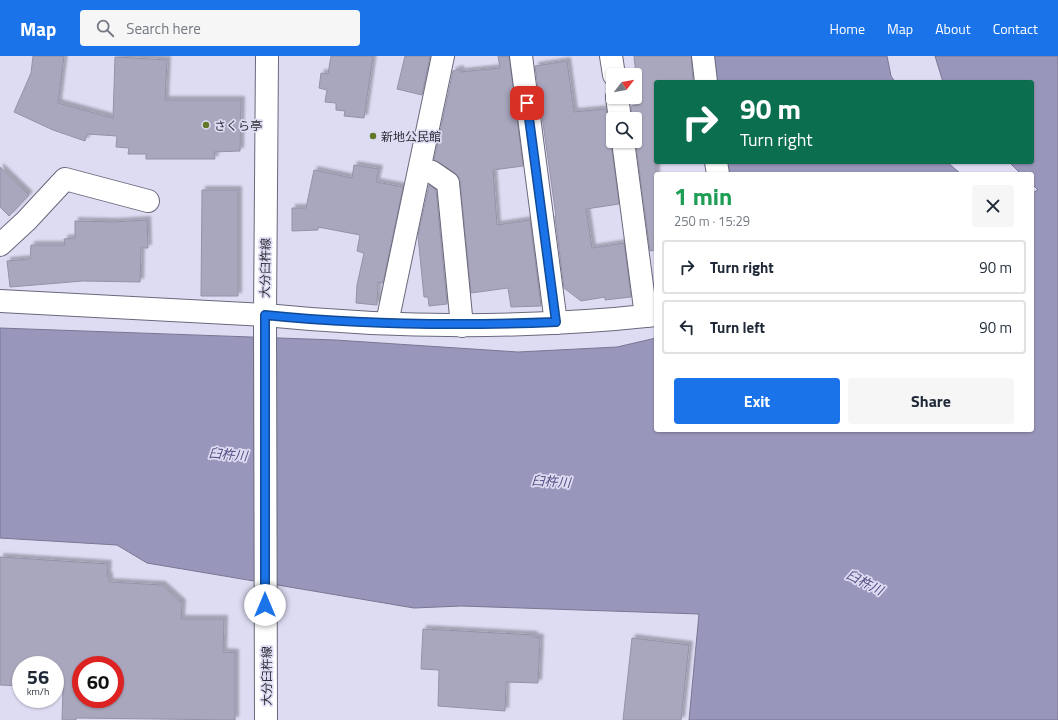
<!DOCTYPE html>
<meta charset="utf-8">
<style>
:root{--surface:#fff;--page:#f6f6f7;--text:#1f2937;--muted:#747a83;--line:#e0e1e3;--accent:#1a73e8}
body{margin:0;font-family:"Titillium Web","Noto Sans JP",sans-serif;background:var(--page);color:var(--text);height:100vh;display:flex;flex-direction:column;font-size:15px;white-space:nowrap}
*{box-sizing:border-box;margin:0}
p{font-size:13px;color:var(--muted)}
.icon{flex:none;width:22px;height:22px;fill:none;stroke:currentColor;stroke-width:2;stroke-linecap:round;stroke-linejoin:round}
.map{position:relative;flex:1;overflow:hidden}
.details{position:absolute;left:654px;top:116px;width:380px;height:260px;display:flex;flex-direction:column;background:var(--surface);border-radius:4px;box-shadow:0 1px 3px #0004}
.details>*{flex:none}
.guide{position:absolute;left:654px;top:24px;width:380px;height:84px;border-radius:4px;box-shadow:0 1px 3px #0004;background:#0b6e4f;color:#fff;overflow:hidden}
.needle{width:26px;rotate:59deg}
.fabs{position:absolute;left:606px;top:12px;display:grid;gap:8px}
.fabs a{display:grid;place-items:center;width:36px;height:36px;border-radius:4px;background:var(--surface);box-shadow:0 1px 3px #0004;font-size:20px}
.speed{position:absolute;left:12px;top:600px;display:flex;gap:8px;font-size:20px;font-weight:700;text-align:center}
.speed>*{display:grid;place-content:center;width:52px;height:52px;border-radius:50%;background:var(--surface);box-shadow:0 1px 3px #0004;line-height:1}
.speed small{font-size:10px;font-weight:400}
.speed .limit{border:6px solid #d22;background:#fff;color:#111}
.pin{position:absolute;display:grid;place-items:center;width:34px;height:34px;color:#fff;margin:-17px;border-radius:8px;box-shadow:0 2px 6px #0006}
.me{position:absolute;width:44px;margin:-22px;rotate:0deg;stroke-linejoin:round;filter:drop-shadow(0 0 3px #0008)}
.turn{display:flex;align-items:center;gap:14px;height:84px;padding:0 20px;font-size:18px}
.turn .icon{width:52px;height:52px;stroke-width:2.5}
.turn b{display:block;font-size:28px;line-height:34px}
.round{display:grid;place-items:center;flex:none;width:42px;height:42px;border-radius:4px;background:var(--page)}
.summary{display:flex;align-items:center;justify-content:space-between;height:68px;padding:0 20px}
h1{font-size:24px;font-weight:700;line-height:30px;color:#1e9e55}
.button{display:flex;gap:8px;margin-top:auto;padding:8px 20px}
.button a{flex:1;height:46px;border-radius:4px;background:var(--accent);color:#fff;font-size:16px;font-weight:700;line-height:46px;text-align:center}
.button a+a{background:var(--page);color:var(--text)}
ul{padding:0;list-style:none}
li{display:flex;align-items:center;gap:12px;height:54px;margin:0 8px 6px;padding:0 12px;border:2px solid var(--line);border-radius:4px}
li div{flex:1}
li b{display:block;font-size:15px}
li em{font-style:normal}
header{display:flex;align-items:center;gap:24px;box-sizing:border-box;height:56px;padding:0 20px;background:var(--accent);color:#fff}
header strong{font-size:19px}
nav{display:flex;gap:22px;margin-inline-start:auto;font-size:14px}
.search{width:280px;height:36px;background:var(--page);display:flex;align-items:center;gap:10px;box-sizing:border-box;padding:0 14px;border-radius:4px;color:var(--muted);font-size:15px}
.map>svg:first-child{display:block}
.water{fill:#9996bb;stroke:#797693}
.building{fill:#a9a7be;stroke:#9392a7;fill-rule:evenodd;filter:url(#shadow)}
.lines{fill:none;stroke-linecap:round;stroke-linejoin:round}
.street-casing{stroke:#69687c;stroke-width:24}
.secondary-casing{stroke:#69687c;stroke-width:24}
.primary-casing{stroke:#69687c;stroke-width:24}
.street{stroke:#fff;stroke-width:22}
.secondary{stroke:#fff;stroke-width:22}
.primary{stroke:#fff;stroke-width:22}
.route-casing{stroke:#114b97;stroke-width:10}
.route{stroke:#1a73e8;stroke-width:7}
.poi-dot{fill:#627828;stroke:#dddcf3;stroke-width:1.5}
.labels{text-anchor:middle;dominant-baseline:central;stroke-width:3.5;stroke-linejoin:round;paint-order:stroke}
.poi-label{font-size:12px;fill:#2e2d36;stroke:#dddcf3;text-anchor:start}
.street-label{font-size:12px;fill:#2e2d36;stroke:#dddcf3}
.water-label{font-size:13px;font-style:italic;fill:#544e82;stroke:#dddcf3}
</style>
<header>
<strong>Map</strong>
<div class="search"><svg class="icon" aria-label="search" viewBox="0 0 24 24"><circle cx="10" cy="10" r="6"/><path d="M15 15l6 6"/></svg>Search here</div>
<nav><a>Home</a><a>Map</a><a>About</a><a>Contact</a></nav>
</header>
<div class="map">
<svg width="1058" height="664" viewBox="0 0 1058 664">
<defs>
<filter id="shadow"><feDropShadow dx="3.5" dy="-3.5" stdDeviation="1" flood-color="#0004"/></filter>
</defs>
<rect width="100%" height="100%" fill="#dddcf3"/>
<g class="water">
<polygon points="714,0 887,0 891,20 895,26 716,26"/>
<polygon points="935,0 1058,0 1058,664 689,664 699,558 461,550 414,552 147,507 117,489 0,482 0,272 335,284 518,296 617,291 656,282 656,374 1032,374 1032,137 1038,134 1032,128 1032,118 1021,118 1009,106 1032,106 1032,26 943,26"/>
<polygon points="724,106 947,106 961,118 725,118"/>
</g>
<g class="building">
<polygon points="33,0 64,0 58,47 113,62 115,1 167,4 165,44 241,44 240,95 214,96 215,103 146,103 146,98 128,98 129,92 116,91 117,80 87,78 85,85 53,74 14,56 31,17"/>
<polygon points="331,0 373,0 364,62 344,60 345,55 336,54 336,47 325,46 327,34 319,32 321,17 328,18"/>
<polygon points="405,0 430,0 422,39 397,33"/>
<polygon points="498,0 509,0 523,110 493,114 497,169 530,164 541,250 511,251 508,232 471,237 460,125 455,117 434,104 453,15 460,13 460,16 500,12"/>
<polygon points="634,0 691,0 693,26 656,26 656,194 650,195 635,82 635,63 632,63 631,50 639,49"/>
<polygon points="567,5 574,56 606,53 608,65 613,73 611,87 619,148 586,153 592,192 624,187 631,241 605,244 605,241 581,245 564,232 555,160 556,160 535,10"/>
<polygon points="354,109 379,113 376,126 403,131 383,227 378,226 377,249 356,247 357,229 364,197 357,195 360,179 318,171 318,174 292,175 292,152 306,152 314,114 352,122"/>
<polygon points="0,111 29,139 9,160 0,151"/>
<polygon points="429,129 436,134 447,248 429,250 428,241 424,241 418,180"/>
<polygon points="202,134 238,134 238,240 201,240"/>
<polygon points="147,164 148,192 141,192 140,226 83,225 10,231 7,205 30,203 31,189 65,189 64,183 75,182 75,165 114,166"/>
<path d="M0 501 108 508 107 520H109V526L162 529 182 547 181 563H224L223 596 235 597V664L76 662V664H62L63 632H55V609H21V630L0 629ZM81 609H115V643H78Z"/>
<polygon points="423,573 534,579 534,581 540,582 538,627 506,626 505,655 438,650 439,614 421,613"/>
<polygon points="632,582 689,589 681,664 623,664"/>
</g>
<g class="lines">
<defs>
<g id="street">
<polyline points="521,0 556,267"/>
<polyline points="611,0 614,19"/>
<polyline points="703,0 706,26"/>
<polyline points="617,41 620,63"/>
<polyline points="623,85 646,260"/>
<polyline points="716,106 718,118"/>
<polyline points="420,113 432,116 448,127 462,270"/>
<polyline points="0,189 26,165 65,123 148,145"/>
<path d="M265 259C395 272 526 273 656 259"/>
<polyline points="387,267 443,0"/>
</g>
<polyline id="secondary" points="0,245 265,259"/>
<polyline id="primary" points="266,664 265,259 267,0"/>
</defs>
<use href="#street" class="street-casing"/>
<use href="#secondary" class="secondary-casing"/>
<use href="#primary" class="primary-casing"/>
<use href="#street" class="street"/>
<use href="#secondary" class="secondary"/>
<use href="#primary" class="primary"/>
</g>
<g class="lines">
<defs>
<path id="route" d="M265 549V259C362 269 458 270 556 266L527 47"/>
</defs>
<use href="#route" class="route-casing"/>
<use href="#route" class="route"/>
</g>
<g class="poi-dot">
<circle cx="206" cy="69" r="4"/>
<circle cx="373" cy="80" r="4"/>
</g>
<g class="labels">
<g class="poi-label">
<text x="214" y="69">さくら亭</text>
<text x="381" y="80">新地公民館</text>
</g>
<g class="street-label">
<text transform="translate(265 212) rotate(-89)">大分臼杵線</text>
<text transform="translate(266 620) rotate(-90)">大分臼杵線</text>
</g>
<g class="water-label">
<text transform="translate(228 398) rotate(5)">臼杵川</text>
<text transform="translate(551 425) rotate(4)">臼杵川</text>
<text transform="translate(865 526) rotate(27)">臼杵川</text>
</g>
</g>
</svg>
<div class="fabs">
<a><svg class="needle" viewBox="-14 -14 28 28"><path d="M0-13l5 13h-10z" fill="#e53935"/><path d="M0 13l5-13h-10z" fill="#747a83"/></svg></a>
<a><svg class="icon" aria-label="search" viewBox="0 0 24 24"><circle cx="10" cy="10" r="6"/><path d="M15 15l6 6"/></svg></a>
</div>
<div class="speed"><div>56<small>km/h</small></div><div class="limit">60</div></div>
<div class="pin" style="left:527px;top:47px;background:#d93025"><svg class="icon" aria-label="arrive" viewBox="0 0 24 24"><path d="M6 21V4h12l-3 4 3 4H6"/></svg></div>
<svg class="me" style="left:265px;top:549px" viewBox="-20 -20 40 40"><circle r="19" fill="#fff"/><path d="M0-13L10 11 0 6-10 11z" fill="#1a73e8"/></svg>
<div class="guide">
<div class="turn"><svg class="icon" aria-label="right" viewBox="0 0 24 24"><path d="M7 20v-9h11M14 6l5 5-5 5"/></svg><div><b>90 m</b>Turn right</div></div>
</div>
<section class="details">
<div class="summary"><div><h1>1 min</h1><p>250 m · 15:29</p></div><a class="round"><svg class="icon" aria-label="close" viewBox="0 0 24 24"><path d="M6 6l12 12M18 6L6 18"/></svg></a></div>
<ul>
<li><svg class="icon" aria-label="right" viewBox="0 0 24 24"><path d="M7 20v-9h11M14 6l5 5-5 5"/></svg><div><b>Turn right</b></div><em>90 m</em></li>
<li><svg class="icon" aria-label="left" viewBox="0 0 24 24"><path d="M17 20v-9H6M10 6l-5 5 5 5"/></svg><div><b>Turn left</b></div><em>90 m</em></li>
</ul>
<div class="button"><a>Exit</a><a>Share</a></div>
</section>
</div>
